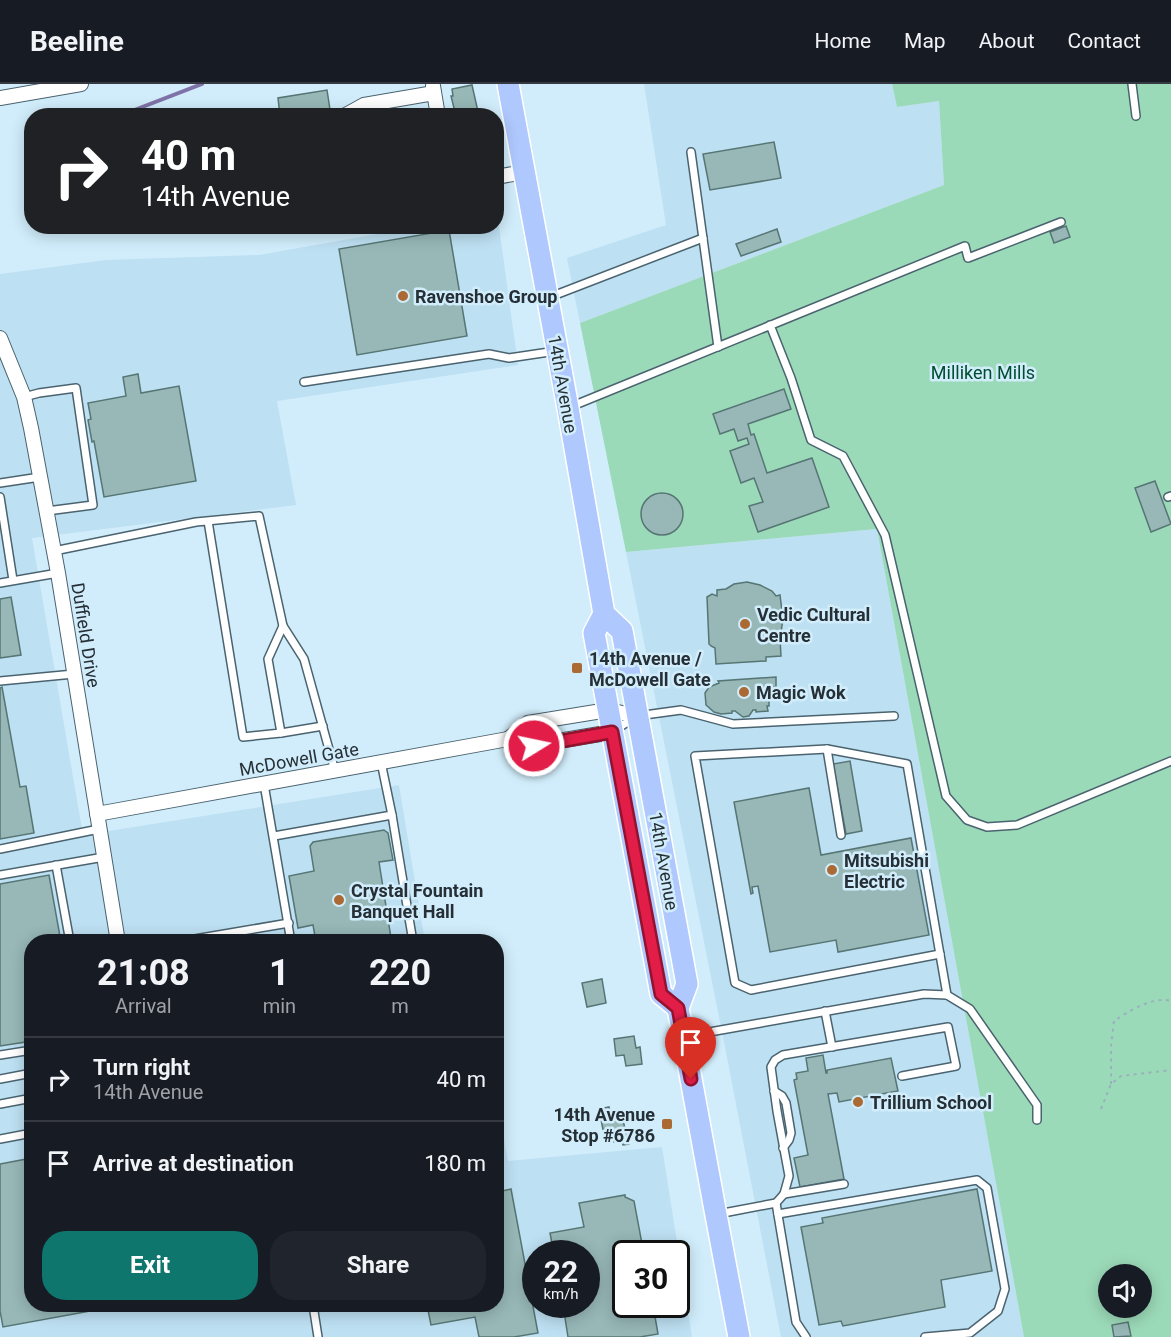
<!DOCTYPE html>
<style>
:root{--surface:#171b24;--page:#20242c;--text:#f1f3f6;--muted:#9ea1a6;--line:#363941;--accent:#0f766e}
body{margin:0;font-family:Roboto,sans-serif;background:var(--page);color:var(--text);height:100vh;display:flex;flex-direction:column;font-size:22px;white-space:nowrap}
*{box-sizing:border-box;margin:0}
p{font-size:20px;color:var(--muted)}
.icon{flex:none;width:33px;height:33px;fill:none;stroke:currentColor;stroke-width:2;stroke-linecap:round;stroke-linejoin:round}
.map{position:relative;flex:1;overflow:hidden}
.panel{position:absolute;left:24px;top:850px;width:480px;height:378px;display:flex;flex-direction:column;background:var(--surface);border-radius:24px;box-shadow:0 3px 15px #0003}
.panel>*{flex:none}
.guide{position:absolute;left:24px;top:24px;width:480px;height:126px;border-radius:24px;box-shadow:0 3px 15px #0003;background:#202124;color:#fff;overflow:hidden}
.tools{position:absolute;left:1098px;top:1180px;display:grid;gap:12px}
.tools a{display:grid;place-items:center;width:54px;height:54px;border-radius:50%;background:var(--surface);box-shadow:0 3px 15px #0003;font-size:30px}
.speed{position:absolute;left:522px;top:1156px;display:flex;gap:12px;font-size:30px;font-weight:700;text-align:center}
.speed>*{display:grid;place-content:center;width:78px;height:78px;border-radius:50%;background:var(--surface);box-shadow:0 3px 15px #0003;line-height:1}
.speed small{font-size:15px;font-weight:400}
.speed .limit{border:3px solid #111;border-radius:9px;background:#fff;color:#111}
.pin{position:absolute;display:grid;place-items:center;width:51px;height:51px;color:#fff;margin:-62px -26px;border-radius:50% 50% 50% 0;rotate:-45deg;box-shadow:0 0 6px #0007}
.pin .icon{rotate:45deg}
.me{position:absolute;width:66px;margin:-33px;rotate:80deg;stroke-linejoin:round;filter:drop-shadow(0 0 4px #0008)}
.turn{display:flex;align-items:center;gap:21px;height:126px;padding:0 18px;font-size:27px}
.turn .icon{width:78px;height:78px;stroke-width:2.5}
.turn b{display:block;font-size:42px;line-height:51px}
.eta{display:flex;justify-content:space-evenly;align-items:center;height:102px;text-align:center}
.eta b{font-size:36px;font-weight:700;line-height:42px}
.action{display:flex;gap:12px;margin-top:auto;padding:12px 18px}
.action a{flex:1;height:69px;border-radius:24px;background:var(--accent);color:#fff;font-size:24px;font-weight:700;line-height:69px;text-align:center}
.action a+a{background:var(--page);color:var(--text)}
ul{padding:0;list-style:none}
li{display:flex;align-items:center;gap:18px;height:84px;padding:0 18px;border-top:2px solid var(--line)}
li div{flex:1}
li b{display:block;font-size:22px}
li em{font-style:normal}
header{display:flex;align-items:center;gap:36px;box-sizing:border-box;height:84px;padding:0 30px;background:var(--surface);border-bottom:2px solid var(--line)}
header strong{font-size:28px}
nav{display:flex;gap:33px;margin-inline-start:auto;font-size:21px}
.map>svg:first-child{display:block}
.built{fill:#bde0f2;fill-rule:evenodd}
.green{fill:#9bdab8;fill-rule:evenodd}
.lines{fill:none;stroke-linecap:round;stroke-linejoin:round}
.stream{stroke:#7f72a8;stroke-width:4}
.building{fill:#97b8b7;stroke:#567574;stroke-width:1.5}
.lane-casing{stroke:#4a636f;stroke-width:10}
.street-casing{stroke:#4a636f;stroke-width:16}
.primary-casing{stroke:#fff;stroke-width:24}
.path{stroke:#9ab0bb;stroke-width:2;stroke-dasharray:3 4.5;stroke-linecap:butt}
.lane{stroke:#fff;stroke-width:7}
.street{stroke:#fff;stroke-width:14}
.primary{stroke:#afc8fd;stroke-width:21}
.route-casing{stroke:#92132f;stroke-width:15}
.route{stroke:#e11d48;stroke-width:10}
.poi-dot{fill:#ab6934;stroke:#d1edfb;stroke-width:2}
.labels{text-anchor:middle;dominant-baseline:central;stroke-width:5;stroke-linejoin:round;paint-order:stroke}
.poi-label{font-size:18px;font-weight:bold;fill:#252f35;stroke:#d1edfb;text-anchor:start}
.park-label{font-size:18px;fill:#004d30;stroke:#d1edfb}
.street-label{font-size:18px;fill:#252f35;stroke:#d1edfb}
</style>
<header>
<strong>Beeline</strong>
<nav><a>Home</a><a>Map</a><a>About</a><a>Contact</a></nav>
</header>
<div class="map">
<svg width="1171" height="1253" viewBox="0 0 1171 1253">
<rect width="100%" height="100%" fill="#d1edfb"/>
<g class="built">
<polygon points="644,0 892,0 897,23 939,17 944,101 580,239 567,174 666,141"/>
<path d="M497 128 518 281 277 317 296 421 32 454 83 751 399 701 425 858H32V1221H496L497 1017 508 1077 662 1063 692 1253H0V190L106 176 259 171 417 143 496 142ZM536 1170H586V1221H536ZM626 1170H676V1221H626Z"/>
<polygon points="877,445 1024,1253 781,1253 724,958 626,468"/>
</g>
<path class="green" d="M892 0H1171V1253H1024L877 445 626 468 580 239 944 101 939 17 897 23ZM1108 1191H1142V1224H1108Z"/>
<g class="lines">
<polyline class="stream" points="119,32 202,0"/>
</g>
<g class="building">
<polygon points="472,1 479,32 456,32 451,12 453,12 452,5"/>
<polygon points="327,6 331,32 280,32 278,14"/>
<polygon points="774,58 781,94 710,106 703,70"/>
<polygon points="302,142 329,142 329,144 303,149"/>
<polygon points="1066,142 1070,153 1054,159 1050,148"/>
<polygon points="777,145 781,158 741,172 736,160"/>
<polygon points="449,146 467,252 357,271 339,165"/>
<polygon points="138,290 141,309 179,302 196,397 104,413 94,357 92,358 88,336 91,335 88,319 126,312 123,293"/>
<polygon points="784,305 791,325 748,340 751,351 754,350 767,389 812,374 829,423 758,448 749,422 763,418 754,394 741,399 730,367 749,360 747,354 738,357 734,345 720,350 713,330"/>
<polygon points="1155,397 1171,440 1151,448 1135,404"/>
<circle cx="662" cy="430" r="21"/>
<polygon points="747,498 760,501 772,507 776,512 780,511 783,535 780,555 781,572 766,573 766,577 716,580 715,564 711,562 709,560 707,513 712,510 717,512 717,506 726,505 734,500"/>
<polygon points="11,513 21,571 0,574 0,515"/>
<polygon points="776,593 776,603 766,604 767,611 769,611 769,622 767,622 768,627 756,628 756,626 753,626 749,632 743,633 735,627 732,627 732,629 721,630 714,628 706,621 705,609 709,603 719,599 718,597"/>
<polygon points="2,603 20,703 26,702 34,749 0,755 0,604"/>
<polygon points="850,677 862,747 846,750 833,680"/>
<polygon points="809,704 821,771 911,754 929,851 838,868 836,856 770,868 758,802 752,803 753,809 751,810 734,718"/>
<polygon points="384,746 388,749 393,776 379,778 391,854 366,858 316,858 313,841 298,844 289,792 314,787 310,762 313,758"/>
<polygon points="49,791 61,858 32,858 32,957 0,962 0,800"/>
<polygon points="602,895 606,919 587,923 582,899"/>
<polygon points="634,952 636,964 640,963 642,980 626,982 624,971 616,972 614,955"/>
<polygon points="823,971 826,989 827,989 827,986 891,974 898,1007 839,1018 837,1009 828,1010 844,1095 800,1103 794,1074 808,1071 794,996 797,995 796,989 808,987 806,974"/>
<polygon points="609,1023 610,1028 621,1026 625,1045 629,1044 631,1055 629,1056 629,1060 623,1061 622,1057 614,1058 612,1049 604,1051 599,1025"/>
<polygon points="32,1074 32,1221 123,1221 3,1243 0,1227 0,1080"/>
<polygon points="496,1103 502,1107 511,1105 538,1249 514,1253 479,1253 475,1233 431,1241 427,1221 496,1221"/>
<polygon points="977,1105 992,1187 941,1196 945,1223 843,1242 841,1237 819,1241 801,1143 823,1139 822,1134"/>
<polygon points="625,1111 625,1113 634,1117 643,1165 636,1166 637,1170 626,1170 626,1221 653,1221 658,1250 640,1253 568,1253 563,1221 586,1221 586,1170 554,1170 550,1149 584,1143 579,1119"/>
<polygon points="1128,1238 1131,1252 1114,1253 1112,1241"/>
</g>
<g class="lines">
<defs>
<g id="lane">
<polyline points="1132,0 1136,32"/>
<polyline points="691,68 718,263"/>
<polyline points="550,213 703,154"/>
<polyline points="770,241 791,294 811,356 843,372 885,451 946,712 967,736 987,743 1017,741 1171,677"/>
<polyline points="304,298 489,270 509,274 556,267"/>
<polyline points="24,313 39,309 76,304 93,421 47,427"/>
<polyline points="570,323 965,162 968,174 1061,138"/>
<polyline points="0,399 40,393"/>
<polyline points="0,413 13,496"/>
<polyline points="1168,413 1171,412"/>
<polyline points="54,467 196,438 259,432 283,542 268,575 281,649 243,653 208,437"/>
<polyline points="0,499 58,489"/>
<polyline points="283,542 304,575 335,687"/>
<polyline points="0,597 74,590"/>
<polyline points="615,646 637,632 681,626 733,640 894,632"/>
<polyline points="281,649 323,642"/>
<polyline points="827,665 907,680 947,911"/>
<polyline points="381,678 392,731 413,858"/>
<polyline points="264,700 291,858"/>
<polyline points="841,751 827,665 695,672 735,899 751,906 940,870"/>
<polyline points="274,752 392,731"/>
<polyline points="0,765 99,745"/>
<polyline points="56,781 70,858"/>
<polyline points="0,791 104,773"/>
<polyline points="177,858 289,839"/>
<polyline points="825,927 832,963"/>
<polyline points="687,952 924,910 947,911 970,925 1037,1021 1037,1036"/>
<polyline points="0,971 32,966"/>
<polyline points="0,995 32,989"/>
<polyline points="774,1007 782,1012 786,1019 791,1049 789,1056 783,1064"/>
<polyline points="0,1020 32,1014"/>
<polyline points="0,1055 32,1049"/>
<polyline points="784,1110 844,1100"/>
<polyline points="776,1119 784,1110 789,1092 777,1027 771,983 775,976 783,971 948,943 956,982 902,992"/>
<polyline points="718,1130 776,1119 796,1238 806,1253"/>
<polyline points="778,1130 977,1096 987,1104 1005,1205 998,1227 970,1249 925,1253"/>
<polyline points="313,1221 318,1253"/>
</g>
<g id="street">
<polyline points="433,2 438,32"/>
<polyline points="0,14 81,0"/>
<polyline points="344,32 364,21 434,9"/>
<polyline points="496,93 524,88"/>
<polyline points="0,254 24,313 31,344 58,489 118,858"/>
<polyline points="508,655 528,639 608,626 637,632"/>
<polyline points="97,730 508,655 534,661 612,648"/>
</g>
<g id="primary">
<polyline points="508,0 568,324 604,530 622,547 687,900 678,924 716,1131 739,1253"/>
<polyline points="604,530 594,549 661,910 678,924"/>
</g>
</defs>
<use href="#lane" class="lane-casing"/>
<use href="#street" class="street-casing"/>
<use href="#primary" class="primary-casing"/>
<g class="path">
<path d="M1111 1000V962L1114 937C1129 927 1153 912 1171 917"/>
<polyline points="1101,1025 1111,1000 1121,992 1171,986"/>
</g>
<use href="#lane" class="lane"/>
<use href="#street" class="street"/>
<use href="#primary" class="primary"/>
</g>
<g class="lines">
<defs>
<polyline id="route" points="534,662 612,648 661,910 678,924 691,995"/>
</defs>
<use href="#route" class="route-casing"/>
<use href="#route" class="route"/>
</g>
<g class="poi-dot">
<circle cx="403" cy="212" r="6"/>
<circle cx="745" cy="540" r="6"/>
<rect x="571" y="578" width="12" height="12" rx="3"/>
<circle cx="744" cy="608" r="6"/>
<circle cx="832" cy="786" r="6"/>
<circle cx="339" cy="816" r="6"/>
<circle cx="858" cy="1018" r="6"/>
<rect x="661" y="1034" width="12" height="12" rx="3"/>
</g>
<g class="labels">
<g class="poi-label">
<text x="415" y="212">Ravenshoe Group</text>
<text x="757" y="530">Vedic Cultural<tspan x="757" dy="21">Centre</tspan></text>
<text x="589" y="574">14th Avenue /<tspan x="589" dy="21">McDowell Gate</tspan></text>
<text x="756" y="608">Magic Wok</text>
<text x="844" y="776">Mitsubishi<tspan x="844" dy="21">Electric</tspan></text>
<text x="351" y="806">Crystal Fountain<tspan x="351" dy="21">Banquet Hall</tspan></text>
<text x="870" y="1018">Trillium School</text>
<text x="655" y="1030" text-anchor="end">14th Avenue<tspan x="655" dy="21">Stop #6786</tspan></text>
</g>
<g class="park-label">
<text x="983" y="288">Milliken Mills</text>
</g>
<g class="street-label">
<text transform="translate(563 300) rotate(80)">14th Avenue</text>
<text transform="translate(86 551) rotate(81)">Duffield Drive</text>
<text transform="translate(299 675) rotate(-10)">McDowell Gate</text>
<text transform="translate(664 777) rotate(80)">14th Avenue</text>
</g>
</g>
</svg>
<div class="tools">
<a><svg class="icon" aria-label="sound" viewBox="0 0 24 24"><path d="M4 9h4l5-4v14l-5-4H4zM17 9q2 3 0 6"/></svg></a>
</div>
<div class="speed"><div>22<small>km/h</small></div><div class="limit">30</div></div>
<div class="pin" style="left:691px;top:995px;background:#d93025"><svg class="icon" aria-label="arrive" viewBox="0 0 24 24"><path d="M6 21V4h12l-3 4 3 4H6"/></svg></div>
<svg class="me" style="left:534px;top:662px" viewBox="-20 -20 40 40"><circle r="17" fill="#e11d48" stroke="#fff" stroke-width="3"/><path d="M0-11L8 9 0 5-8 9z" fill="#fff"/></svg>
<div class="guide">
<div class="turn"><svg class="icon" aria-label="right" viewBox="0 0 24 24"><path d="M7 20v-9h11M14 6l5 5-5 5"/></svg><div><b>40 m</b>14th Avenue</div></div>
</div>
<section class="panel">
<div class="eta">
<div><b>21:08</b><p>Arrival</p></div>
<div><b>1</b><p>min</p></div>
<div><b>220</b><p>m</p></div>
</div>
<ul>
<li><svg class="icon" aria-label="right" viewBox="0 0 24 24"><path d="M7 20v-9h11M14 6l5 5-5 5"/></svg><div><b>Turn right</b><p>14th Avenue</p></div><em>40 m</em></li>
<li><svg class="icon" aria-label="arrive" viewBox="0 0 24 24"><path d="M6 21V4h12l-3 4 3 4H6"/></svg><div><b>Arrive at destination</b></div><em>180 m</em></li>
</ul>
<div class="action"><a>Exit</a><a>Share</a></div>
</section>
</div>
